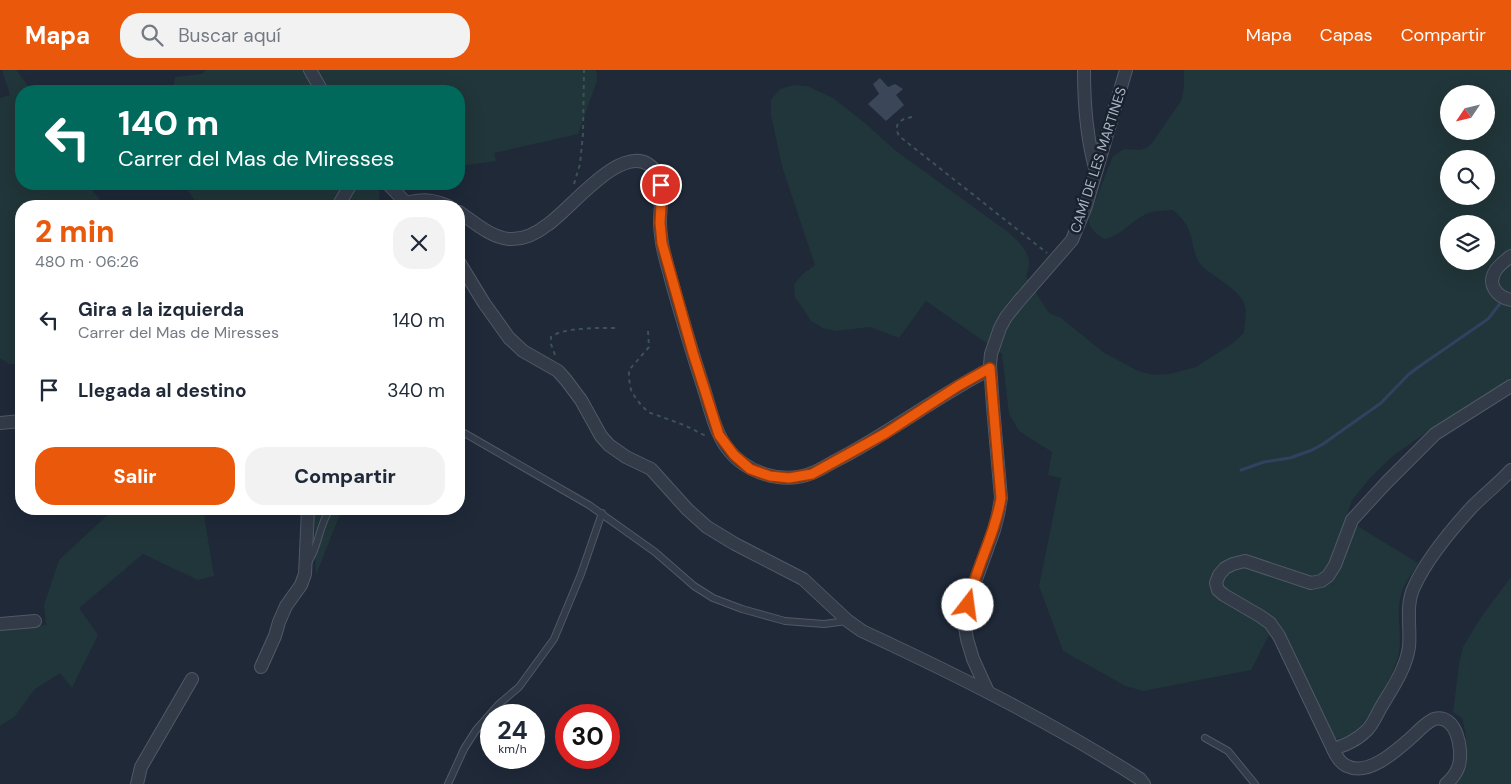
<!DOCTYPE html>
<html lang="es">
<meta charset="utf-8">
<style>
:root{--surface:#fff;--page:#f2f2f3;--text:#1f2937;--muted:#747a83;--accent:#ea580c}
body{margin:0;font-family:"DM Sans",sans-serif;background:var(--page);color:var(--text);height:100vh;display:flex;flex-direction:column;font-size:19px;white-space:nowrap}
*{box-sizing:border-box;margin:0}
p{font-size:16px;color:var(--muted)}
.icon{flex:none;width:28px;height:28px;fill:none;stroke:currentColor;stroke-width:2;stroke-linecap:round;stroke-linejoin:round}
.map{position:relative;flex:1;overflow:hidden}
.drawer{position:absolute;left:15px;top:130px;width:450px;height:315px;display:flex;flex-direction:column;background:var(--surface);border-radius:20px;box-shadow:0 5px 20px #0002}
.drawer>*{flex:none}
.top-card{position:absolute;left:15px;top:15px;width:450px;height:105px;border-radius:20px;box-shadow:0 5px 20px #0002;background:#00695c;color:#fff;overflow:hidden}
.needle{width:32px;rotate:235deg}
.tools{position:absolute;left:1440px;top:15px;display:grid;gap:10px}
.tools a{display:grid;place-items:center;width:55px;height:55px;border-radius:50%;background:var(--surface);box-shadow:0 5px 20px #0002;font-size:25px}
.speed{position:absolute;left:480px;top:634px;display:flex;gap:10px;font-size:25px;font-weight:700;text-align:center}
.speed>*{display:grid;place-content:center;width:65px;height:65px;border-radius:50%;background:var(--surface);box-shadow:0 5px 20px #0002;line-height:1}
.speed small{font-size:12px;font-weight:400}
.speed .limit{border:8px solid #d22;background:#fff;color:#111}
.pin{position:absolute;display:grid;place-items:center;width:42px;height:42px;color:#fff;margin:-21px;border:2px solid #fff;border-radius:50%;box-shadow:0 1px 5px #0007}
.me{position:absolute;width:55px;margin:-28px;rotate:15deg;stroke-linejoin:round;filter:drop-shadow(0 0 4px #0008)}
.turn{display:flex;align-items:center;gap:18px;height:105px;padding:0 20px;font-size:22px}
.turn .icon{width:65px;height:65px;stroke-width:2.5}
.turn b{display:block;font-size:35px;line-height:42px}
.round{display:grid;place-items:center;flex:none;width:52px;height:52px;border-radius:20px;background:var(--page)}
.headline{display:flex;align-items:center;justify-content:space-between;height:85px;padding:0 20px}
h1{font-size:30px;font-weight:800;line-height:38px;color:var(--accent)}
.cta{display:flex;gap:10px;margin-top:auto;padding:10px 20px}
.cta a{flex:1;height:58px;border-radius:20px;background:var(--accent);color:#fff;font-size:20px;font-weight:800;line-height:58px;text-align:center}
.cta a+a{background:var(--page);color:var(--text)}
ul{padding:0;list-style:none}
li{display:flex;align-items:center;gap:15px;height:70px;padding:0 20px}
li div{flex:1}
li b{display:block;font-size:19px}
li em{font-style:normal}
header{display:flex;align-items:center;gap:30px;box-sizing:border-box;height:70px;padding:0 25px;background:var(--accent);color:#fff}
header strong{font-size:24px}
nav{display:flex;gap:28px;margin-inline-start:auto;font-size:18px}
.search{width:350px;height:45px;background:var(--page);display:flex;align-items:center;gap:12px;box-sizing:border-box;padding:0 18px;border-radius:20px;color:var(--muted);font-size:19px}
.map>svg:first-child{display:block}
.green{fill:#21363a;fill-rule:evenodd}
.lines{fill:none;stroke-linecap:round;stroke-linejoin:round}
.stream{stroke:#30425f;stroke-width:3}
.building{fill:#3b4759}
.lane-casing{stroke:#505967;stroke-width:8}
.street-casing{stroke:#505967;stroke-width:14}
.path{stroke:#3c5254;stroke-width:2;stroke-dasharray:4 4;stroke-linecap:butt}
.lane{stroke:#333b49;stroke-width:6}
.street{stroke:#333b49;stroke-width:12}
.route-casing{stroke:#983908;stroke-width:12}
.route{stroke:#ea580c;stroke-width:9}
.labels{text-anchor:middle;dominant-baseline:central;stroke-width:5;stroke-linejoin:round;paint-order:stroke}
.street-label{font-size:14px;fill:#adb6c6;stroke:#18212d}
</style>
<header>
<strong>Mapa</strong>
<div class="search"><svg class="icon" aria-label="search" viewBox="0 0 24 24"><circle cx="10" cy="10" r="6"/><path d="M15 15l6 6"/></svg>Buscar aquí</div>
<nav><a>Mapa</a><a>Capas</a><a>Compartir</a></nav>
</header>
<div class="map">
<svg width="1511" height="714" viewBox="0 0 1511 714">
<rect width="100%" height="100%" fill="#1f2938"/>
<g class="green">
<polygon points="2,0 16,0 32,21 21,21 21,114 87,114 105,136 21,136 21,294 9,294 0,288 0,28 10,25"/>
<polygon points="206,0 596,0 597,11 578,64 494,83 496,91 459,96 459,21 173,21 175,7 202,4"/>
<path d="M1184 0H1511V308L1438 354 1393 386 1371 407 1352 430 1346 449 1418 493C1413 503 1404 513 1401 524 1396 543 1402 562 1399 582 1397 599 1366 656 1351 665 1346 667 1340 668 1336 669L1312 626 1277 550 1251 600 1143 621 1125 616 1063 581 1039 516 1061 408 1048 405 1052 382 1019 361 1009 344 1002 284 926 231 899 268 870 257 836 261 823 258 811 251 804 240 795 227 794 214 804 203 815 195 782 96 771 45V30L780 19 793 15 807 16 833 28 865 53 896 81 1008 162C1017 170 1030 181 1029 195 1029 199 1027 203 1026 207L1049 243 1061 248 1103 282 1138 301 1154 305 1170 304 1196 297 1233 273 1244 263C1244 256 1247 243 1245 236 1242 221 1214 207 1203 197 1193 187 1194 173 1189 161 1186 152 1180 146 1173 140 1164 141 1154 140 1146 144 1131 151 1122 165 1105 169 1095 164 1089 159 1089 147L1113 86 1124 79 1140 80 1147 78 1152 73 1181 31 1184 17ZM1449 24H1486V61H1449ZM1449 89H1486V126H1449ZM1449 154H1486V191H1449Z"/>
<polygon points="184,114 384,114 379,119 379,136 198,136"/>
<polygon points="114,439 203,439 214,506 198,510 143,484 79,538 98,565 72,618 60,603 35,619 14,647 0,656 0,559 46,555 44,535 59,490"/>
<polygon points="313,439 342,439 316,505 314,448"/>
<path d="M1511 507V714H1455C1470 695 1468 669 1462 648L1453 642 1459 594 1463 577 1482 546Z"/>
</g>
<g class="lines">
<polyline class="stream" points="1241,400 1264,392 1290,388 1312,380 1323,374 1381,333 1408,305 1417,298 1488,249 1502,231"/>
</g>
<polygon class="building" points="880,8 888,17 895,14 903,19 896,25 904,35 886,51 868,34 879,24 873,14"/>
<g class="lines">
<defs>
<g id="lane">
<polyline points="459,360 589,435 655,482 694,516 713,528 742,539 785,551 824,554 847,551"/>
<path d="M309 491C319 475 319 455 330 439"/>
<polyline points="1205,668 1228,681 1255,714"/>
<polyline points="448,714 464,679 476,660 499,634 519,617 554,569 581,504 602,443"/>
</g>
<g id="street">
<polyline points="310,0 322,21"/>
<path d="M1084 0C1084 34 1086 67 1096 101"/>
<polyline points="388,114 409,136"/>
<path d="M406 133C422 129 433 129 448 136"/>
<polyline points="338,136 351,114"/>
<path d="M459 142C474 152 490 167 509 169 523 170 537 163 547 155 570 140 618 76 648 94 667 106 660 134 660 152 660 159 661 166 662 173 664 186 669 200 672 213 682 248 692 282 703 316 710 337 714 360 727 378 746 403 782 415 812 403 821 400 829 394 837 390 890 363 937 326 990 299"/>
<path d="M1511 186C1506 190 1500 194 1496 200 1486 214 1497 227 1511 230"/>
<path d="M459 192 484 233 509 268 523 281 558 301 566 310 581 330 601 366 609 375 626 387 651 399 687 439 707 457 735 474 803 509 848 551 862 561C957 605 1051 652 1140 709L1144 714"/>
<polyline points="0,353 21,351"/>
<polyline points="0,554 35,551"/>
<polyline points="261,597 275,566 279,552 286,536 301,515 305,504 308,439"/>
<polyline points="988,622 973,589 967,569 965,557 970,526 994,460 998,445 1001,428 993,337 990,295 991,284 1000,258 1006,247 1018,232 1072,170 1086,136 1126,0"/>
<path d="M1333 679C1345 675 1356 671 1366 661 1372 656 1376 646 1380 639 1391 620 1406 599 1409 577 1411 557 1405 536 1414 517 1427 488 1451 460 1472 437 1485 424 1499 413 1511 400"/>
<polyline points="137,714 141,697 192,609"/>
<path d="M1446 714C1452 709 1457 702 1459 695 1463 680 1457 643 1434 649 1427 652 1419 660 1413 666 1398 679 1369 707 1347 696 1340 693 1336 686 1333 679L1279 566 1270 553 1260 546 1224 525 1218 520 1216 513 1219 505 1225 498 1233 494 1245 491 1311 513 1321 511 1328 506 1335 495 1352 450 1386 413 1435 364 1511 316"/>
</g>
</defs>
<use href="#lane" class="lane-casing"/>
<use href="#street" class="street-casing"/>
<g class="path">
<path d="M912 47C900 49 893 54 899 66L1047 183"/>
<polyline points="574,114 580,94 583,64 584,0"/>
<polyline points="648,261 649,277 629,300 629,309 631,320 635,327 641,335 648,342 684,355 706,366"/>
<path d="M555 285 551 274V267C563 257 600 258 616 258"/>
</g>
<use href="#lane" class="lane"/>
<use href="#street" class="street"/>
</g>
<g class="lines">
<defs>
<path id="route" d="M661 115V135L660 153 662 173 693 283 719 365 734 385 750 399 770 406 789 408 812 404 886 363 958 316 990 298 1001 428C995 466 975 498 968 535"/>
</defs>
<use href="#route" class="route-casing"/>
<use href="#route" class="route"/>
</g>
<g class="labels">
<g class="street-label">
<text transform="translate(1098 90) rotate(-72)">CAMÍ DE LES MARTINES</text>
</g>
</g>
</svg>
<div class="tools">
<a><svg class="needle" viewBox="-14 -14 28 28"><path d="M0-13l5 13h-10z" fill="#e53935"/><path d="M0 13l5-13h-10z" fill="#747a83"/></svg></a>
<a><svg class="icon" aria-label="search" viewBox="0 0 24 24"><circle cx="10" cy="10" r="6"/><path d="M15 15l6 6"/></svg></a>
<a><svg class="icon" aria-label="layers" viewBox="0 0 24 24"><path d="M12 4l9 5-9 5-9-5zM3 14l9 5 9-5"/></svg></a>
</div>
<div class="speed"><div>24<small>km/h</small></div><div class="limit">30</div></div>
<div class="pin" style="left:661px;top:115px;background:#d93025"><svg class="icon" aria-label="arrive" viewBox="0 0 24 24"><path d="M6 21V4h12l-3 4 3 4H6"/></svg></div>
<svg class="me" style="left:968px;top:535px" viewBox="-20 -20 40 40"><circle r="19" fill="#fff"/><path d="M0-13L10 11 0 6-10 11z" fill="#ea580c"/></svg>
<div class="top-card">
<div class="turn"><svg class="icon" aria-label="left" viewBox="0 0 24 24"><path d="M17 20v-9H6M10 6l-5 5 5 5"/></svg><div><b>140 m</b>Carrer del Mas de Miresses</div></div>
</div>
<section class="drawer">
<div class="headline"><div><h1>2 min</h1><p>480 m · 06:26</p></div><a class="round"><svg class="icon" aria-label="close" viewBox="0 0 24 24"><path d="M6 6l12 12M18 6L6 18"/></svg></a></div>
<ul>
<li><svg class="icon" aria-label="left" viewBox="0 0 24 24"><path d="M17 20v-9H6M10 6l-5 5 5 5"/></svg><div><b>Gira a la izquierda</b><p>Carrer del Mas de Miresses</p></div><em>140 m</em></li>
<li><svg class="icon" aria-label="arrive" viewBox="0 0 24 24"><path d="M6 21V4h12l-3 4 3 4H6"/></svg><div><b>Llegada al destino</b></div><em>340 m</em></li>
</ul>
<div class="cta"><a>Salir</a><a>Compartir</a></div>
</section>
</div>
